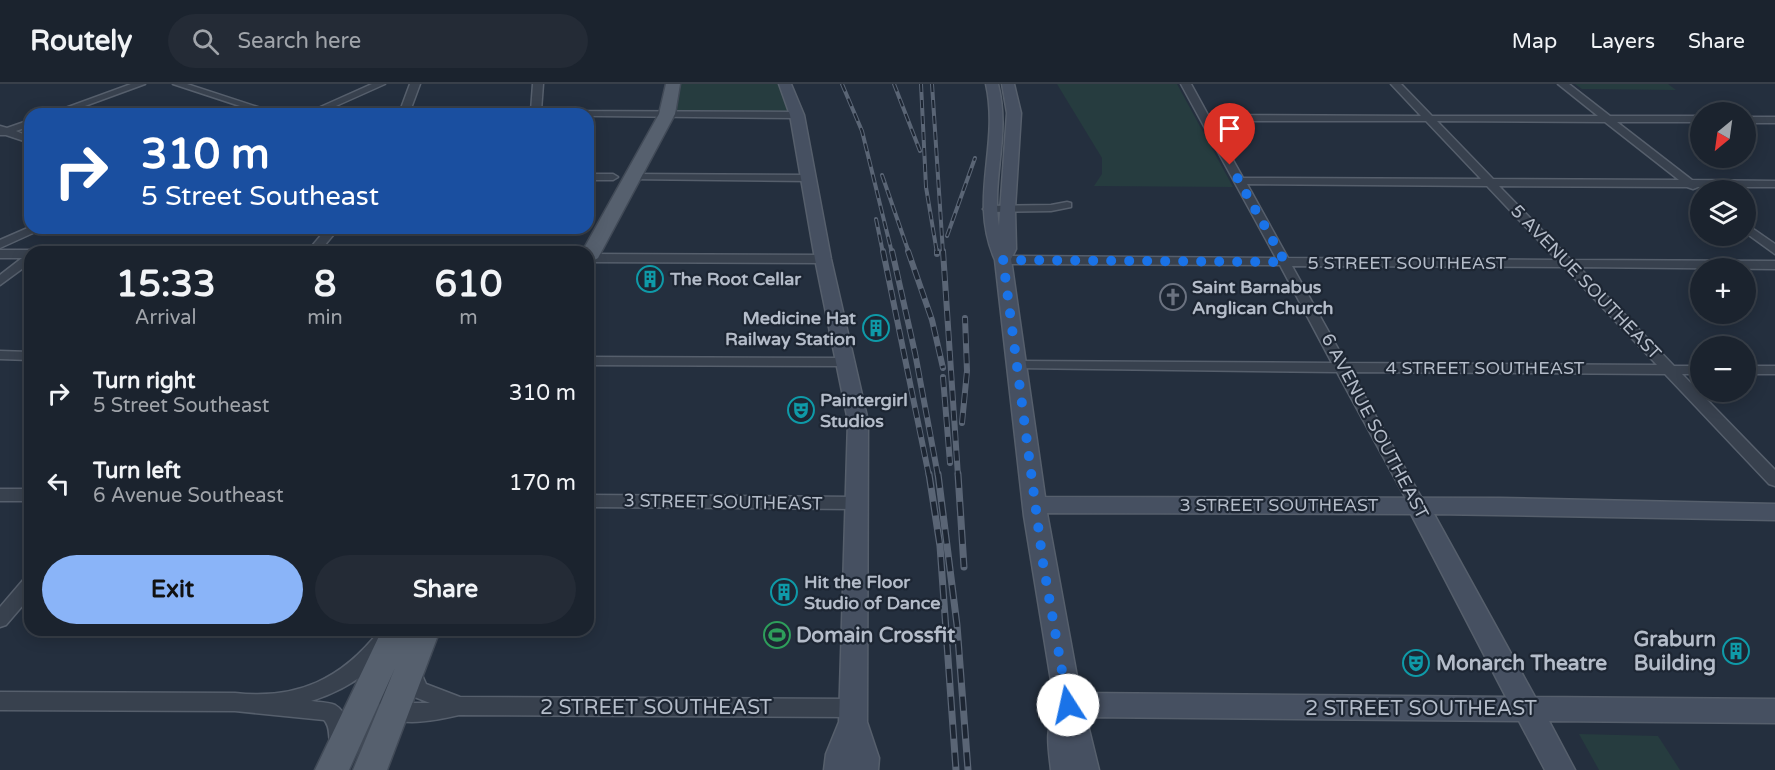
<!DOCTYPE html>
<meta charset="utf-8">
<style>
:root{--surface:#1b232e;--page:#242b36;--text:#f1f3f6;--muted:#a0a4aa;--line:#39404a;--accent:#8ab4f8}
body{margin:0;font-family:"Varela Round",sans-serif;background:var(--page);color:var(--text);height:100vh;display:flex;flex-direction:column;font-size:22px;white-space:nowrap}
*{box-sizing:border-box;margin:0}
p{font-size:20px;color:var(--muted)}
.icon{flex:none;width:33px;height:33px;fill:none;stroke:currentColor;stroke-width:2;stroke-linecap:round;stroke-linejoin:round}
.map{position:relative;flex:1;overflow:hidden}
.side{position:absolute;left:24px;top:162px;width:570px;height:390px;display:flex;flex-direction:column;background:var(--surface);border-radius:18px;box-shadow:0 3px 15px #0003,0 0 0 2px var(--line)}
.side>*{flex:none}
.hud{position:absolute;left:24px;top:24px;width:570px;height:126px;border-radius:18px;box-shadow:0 3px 15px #0003,0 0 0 2px var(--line);background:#1a4fa0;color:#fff;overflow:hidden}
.needle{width:39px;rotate:209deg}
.tools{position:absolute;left:1690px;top:18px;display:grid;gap:12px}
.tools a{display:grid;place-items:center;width:66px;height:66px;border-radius:50%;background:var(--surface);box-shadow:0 3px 15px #0003,0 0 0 2px var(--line);font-size:30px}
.pin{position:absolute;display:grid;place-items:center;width:51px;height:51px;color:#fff;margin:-62px -26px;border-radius:50% 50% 50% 0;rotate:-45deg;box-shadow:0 0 6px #0007}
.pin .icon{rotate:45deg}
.me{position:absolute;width:66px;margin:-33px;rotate:350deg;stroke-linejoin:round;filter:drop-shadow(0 0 4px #0008)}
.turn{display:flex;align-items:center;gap:21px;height:126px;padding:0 18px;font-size:27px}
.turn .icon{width:78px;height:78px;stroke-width:2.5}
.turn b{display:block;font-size:42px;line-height:51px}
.eta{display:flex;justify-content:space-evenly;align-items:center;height:102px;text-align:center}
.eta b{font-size:36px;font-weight:700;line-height:42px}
.cta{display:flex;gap:12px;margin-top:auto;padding:12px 18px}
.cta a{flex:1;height:69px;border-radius:36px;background:var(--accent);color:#111;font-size:24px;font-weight:700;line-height:69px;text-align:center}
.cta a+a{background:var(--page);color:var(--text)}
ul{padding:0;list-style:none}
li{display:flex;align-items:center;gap:18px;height:90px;padding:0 18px}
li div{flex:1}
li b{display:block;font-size:22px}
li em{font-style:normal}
header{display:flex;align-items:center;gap:36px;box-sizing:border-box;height:84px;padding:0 30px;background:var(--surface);border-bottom:2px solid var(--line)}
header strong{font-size:28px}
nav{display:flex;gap:33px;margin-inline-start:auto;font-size:21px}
.search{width:420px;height:54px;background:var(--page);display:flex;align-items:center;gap:15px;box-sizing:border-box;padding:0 21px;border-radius:33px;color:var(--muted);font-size:22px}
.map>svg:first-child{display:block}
.green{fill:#263c3f}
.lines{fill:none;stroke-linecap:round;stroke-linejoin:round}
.street-casing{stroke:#565f6c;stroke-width:3}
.secondary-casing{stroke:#565f6c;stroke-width:3}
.primary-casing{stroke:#414a57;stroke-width:3}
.street{fill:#38414e;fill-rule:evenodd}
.secondary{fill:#465061;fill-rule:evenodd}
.primary{fill:#56606e;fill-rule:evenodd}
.rail-far2-casing{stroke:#5a6575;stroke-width:4}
.rail-far1-casing{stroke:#5a6575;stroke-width:6}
.rail-casing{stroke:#5a6575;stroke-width:7}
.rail-far2{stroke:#1d2633;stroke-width:2;stroke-dasharray:8;stroke-linecap:butt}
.rail-far1{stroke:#1d2633;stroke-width:4;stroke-dasharray:10;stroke-linecap:butt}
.rail{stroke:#1d2633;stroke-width:4.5;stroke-dasharray:14;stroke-linecap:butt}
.route{stroke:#1a73e8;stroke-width:10;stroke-dasharray:0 18}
.labels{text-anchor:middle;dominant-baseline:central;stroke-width:4.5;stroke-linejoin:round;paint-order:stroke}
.street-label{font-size:18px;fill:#b4bcc9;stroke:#1d2633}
.poi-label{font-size:18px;font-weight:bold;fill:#b4bcc9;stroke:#1d2633;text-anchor:start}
.near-poi-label{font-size:21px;font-weight:bold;fill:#b4bcc9;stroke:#1d2633;text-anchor:start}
.near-street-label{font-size:21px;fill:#b4bcc9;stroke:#1d2633}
</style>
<header>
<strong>Routely</strong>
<div class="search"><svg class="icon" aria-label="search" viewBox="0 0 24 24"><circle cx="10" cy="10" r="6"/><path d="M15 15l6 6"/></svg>Search here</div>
<nav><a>Map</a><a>Layers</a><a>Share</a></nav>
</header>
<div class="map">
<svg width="1775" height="686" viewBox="0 0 1775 686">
<rect width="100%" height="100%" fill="#242f3e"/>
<g class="green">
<polygon points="678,0 779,0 790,27 676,26"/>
<polygon points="1057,0 1177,0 1233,103 1094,102 1102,90 1102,74"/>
<polygon points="1575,0 1668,0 1676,6 1582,5"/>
<polygon points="1579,650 1658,652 1680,686 1599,686"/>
</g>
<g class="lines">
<defs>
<g id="street">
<polygon points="131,0 145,0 63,30 49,30"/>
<polygon points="173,0 187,0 279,30 264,30"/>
<polygon points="372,0 385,0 327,26 400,27 410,0 420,0 410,27 531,27 533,0 543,0 541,27 797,28 802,31 797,34 307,29"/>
<path d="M1181 0H1191L1208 31 1421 32 1391 0H1401L1432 32H1598L1558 0H1569L1610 32H1701V38H1617L1692 96 1775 97V103H1698L1693 105 1687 103 1499 102 1571 176 1775 177V185L1579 183 1674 282H1701V290H1682L1775 386V402L1769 400 1665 290 1351 288 1426 422 1424 426H1412L1410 422 1337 288 1011 284 1009 281 1011 278 1016 277 1332 279 1280 181 1003 180 997 176 1003 172 1276 174ZM1211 37H1426L1481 95 1243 94ZM1437 37 1605 38 1679 96 1493 95ZM1247 100 1487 102 1557 176 1288 174ZM1292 182 1564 183 1657 281 1346 279Z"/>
<rect x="1746" y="33" width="29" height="6"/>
<polygon points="30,36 30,42 16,47 30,53 30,59 6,51 0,51 0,42 7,44"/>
<polygon points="588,90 613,90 618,93 613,96 588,96"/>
<polygon points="631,90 809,91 814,94 809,97 627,95 627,91"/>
<polygon points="1067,118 1071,119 1071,123 1051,127 989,128 983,125 989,122 1051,121"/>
<polygon points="1746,140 1775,160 1775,170 1746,149"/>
<polygon points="30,143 44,144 0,164 0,156"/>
<polygon points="327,144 339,144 319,168 307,168"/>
<polygon points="0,166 30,166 35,168 30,168 30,179 0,201 0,191 22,174 0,174"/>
<polygon points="588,170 823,171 829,175 823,179 588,178"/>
<polygon points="0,267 30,268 30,276 0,275"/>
<polygon points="588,273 844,274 851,278 844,282 588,281"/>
<rect x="1746" y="282" width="29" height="8"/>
<rect x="0" y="405" width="30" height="12"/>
<polygon points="588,411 858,413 864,415 866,419 864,423 858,425 588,423"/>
<polygon points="30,493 30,513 6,541 0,543 0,523 24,495"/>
<path d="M380 546H400C382 583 349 605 311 617 318 618 328 618 335 621 349 629 352 652 346 665L339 668 332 665C327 656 332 644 324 636L235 627 0 626V608L235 609C297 616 342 595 380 546Z"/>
<path d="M382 579 389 581 393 605 400 619H430L412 612 401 588 404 582 411 580 418 582 426 600 460 613 853 615 860 618 863 624 860 630 853 633 459 631C437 636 409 642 387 634 379 618 366 599 375 581Z"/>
</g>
<g id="secondary">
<polygon points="779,0 791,0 804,31 831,175 868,337 867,638 879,674 878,686 824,686 826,670 839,638 848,337 815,175 790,31"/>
<path d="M986 0H998C1011 51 991 94 999 142L1007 29 1002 0H1014L1021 29 1015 125 1016 165 1011 175 1045 413 1500 414 1775 420V436L1434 430 1535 613 1775 615V639L1549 637 1575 686H1545L1519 637 1086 633 1099 686H1051C1049 667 1044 643 1056 627L1024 432 995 176C968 114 1000 63 986 0ZM1047 429 1411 430 1506 613 1080 609Z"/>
</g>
<g id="primary">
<polygon points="666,0 680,0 675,30 598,174 588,180 588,168 582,168 659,30"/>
<polygon points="382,546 440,546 387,686 353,686 395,584 349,686 315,686"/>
</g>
</defs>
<use href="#street" class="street-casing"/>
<use href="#secondary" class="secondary-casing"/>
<use href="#primary" class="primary-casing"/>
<use href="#street" class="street"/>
<use href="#secondary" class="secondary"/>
<use href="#primary" class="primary"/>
<defs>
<g id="rail-far2">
<polyline points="842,0 862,47 892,169"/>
<polyline points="894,0 920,67"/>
<polyline points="921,0 926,103 937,169"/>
<polyline points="932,0 943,169"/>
<polyline points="882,91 909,169"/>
<polyline points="876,135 883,169"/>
<polyline points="947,152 975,74"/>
</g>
<g id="rail-far1">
<polyline points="883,167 929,392"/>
<polyline points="892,167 915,269 938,392"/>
<polyline points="908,167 932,236 943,284"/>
<polyline points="937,167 937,170"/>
<polyline points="943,167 958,392"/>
<polyline points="943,293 950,379"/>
<polyline points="962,339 967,287 965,234"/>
</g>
<g id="rail">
<polyline points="929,390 940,462 956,686"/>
<polyline points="938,390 957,541 968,686"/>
<polyline points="958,390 964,483"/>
</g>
</defs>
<use href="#rail-far2" class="rail-far2-casing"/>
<use href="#rail-far1" class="rail-far1-casing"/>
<use href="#rail" class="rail-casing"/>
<use href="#rail-far2" class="rail-far2"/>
<use href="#rail-far1" class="rail-far1"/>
<use href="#rail" class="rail"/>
</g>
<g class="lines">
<polyline class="route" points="1068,621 1043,479 1003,176 1285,178 1230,81"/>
</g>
<defs>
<symbol id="building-ring" viewBox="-11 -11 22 22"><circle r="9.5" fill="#1d2633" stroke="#0f9aa8" stroke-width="1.5"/><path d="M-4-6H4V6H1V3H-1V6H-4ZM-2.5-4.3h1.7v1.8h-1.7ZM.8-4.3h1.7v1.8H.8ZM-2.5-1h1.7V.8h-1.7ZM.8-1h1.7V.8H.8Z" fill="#0f9aa8"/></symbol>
<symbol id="church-ring" viewBox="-11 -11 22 22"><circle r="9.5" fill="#1d2633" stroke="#6b7280" stroke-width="1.5"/><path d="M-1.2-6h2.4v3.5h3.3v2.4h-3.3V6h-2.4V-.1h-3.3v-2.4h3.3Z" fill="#6b7280"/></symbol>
<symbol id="theatre-ring" viewBox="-11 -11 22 22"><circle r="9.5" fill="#1d2633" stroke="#0f9aa8" stroke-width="1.5"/><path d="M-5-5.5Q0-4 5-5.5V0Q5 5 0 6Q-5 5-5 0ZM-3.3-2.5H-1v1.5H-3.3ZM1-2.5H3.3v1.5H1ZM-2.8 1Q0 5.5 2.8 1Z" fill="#0f9aa8"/></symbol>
<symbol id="stadium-ring" viewBox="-11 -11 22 22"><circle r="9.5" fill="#1d2633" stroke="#2e9e5b" stroke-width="1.5"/><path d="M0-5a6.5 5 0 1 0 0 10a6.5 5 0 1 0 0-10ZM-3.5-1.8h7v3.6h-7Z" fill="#2e9e5b"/></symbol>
</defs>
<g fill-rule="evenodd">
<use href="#building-ring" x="635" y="180" width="30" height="30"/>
<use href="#church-ring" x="1158" y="198" width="30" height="30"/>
<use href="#building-ring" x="861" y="229" width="30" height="30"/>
<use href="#theatre-ring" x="786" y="311" width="30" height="30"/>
<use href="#building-ring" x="769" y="493" width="30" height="30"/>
<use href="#stadium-ring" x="762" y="536" width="30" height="30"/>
<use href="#building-ring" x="1721" y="552" width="30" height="30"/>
<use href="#theatre-ring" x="1401" y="564" width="30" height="30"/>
</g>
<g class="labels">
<g class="street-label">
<text x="1407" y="179">5 STREET SOUTHEAST</text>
<text transform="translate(1586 198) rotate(46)">5 AVENUE SOUTHEAST</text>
<text x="1485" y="284">4 STREET SOUTHEAST</text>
<text transform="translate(1375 342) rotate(62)">6 AVENUE SOUTHEAST</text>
<text transform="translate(723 418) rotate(1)">3 STREET SOUTHEAST</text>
<text x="1279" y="421">3 STREET SOUTHEAST</text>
</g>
<g class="poi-label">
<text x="670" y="195">The Root Cellar</text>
<text x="1192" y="203">Saint Barnabus<tspan x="1192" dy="21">Anglican Church</tspan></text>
<text x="856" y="234" text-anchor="end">Medicine Hat<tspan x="856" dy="21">Railway Station</tspan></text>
<text x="820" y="316">Paintergirl<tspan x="820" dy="21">Studios</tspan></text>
<text x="804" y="498">Hit the Floor<tspan x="804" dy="21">Studio of Dance</tspan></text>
</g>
<g class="near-poi-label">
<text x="796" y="551">Domain Crossfit</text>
<text x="1716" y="555" text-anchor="end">Graburn<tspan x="1716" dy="24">Building</tspan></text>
<text x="1436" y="579">Monarch Theatre</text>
</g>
<g class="near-street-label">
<text x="656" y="623">2 STREET SOUTHEAST</text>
<text x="1421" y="624">2 STREET SOUTHEAST</text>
</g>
</g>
</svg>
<div class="tools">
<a><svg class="needle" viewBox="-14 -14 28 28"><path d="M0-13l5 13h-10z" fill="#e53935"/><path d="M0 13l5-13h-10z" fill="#a0a4aa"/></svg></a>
<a><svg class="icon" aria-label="layers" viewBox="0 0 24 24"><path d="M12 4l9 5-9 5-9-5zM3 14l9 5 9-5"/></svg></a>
<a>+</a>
<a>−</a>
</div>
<div class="pin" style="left:1230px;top:81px;background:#d93025"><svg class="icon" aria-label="arrive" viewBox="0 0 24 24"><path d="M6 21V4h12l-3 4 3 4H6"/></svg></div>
<svg class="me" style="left:1068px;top:621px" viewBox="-20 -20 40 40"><circle r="19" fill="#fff"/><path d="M0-13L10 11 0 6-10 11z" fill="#1a73e8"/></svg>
<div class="hud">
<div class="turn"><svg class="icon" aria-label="right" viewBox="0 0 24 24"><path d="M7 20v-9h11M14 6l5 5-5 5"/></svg><div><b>310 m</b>5 Street Southeast</div></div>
</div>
<section class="side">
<div class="eta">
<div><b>15:33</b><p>Arrival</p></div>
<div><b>8</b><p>min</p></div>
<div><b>610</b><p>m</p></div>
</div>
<ul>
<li><svg class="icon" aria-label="right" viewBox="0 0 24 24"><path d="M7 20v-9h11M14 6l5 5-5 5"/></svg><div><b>Turn right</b><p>5 Street Southeast</p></div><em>310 m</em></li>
<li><svg class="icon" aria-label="left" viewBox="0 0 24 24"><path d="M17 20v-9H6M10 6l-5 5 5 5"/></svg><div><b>Turn left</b><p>6 Avenue Southeast</p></div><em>170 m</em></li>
</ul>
<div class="cta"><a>Exit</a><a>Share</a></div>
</section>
</div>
